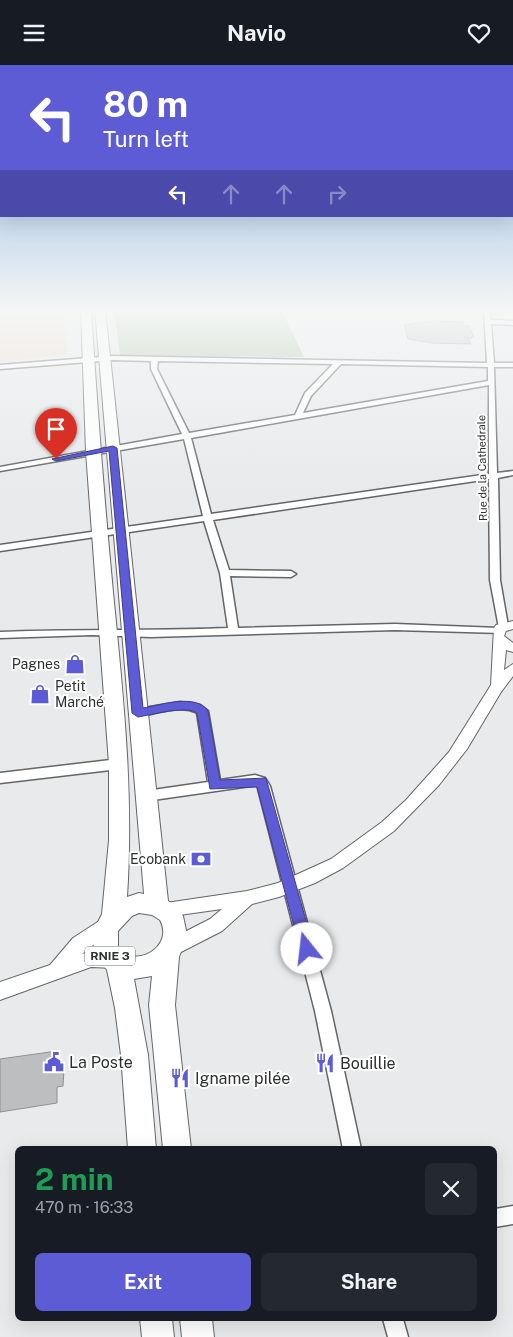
<!DOCTYPE html>
<meta charset="utf-8">
<style>
:root{--surface:#171b24;--page:#242831;--text:#f1f3f6;--muted:#9ea1a6;--accent:#5e5cd4}
body{margin:0;font-family:"Public Sans",sans-serif;background:var(--page);color:var(--text);height:100vh;display:flex;flex-direction:column;font-size:19px;white-space:nowrap}
*{box-sizing:border-box;margin:0}
p{font-size:16px;color:var(--muted)}
.icon{flex:none;width:28px;height:28px;fill:none;stroke:currentColor;stroke-width:2;stroke-linecap:round;stroke-linejoin:round}
.map{position:relative;flex:1;overflow:hidden}
.panel{position:absolute;left:15px;top:1081px;width:482px;height:175px;display:flex;flex-direction:column;background:var(--surface);border-radius:8px;box-shadow:0 5px 20px #0002}
.panel>*{flex:none}
.banner{position:absolute;left:0px;top:0px;width:514px;height:152px;box-shadow:0 5px 20px #0002;background:#5e5cd4;color:#fff;overflow:hidden}
.pin{position:absolute;display:grid;place-items:center;width:42px;height:42px;color:#fff;margin:-51px -21px;border-radius:50% 50% 50% 0;rotate:-45deg;box-shadow:0 0 5px #0007}
.pin .icon{rotate:45deg}
.me{position:absolute;width:55px;margin:-28px;rotate:344deg;stroke-linejoin:round;filter:drop-shadow(0 0 4px #0008)}
.turn{display:flex;align-items:center;gap:18px;height:105px;padding:0 20px;font-size:22px}
.turn .icon{width:65px;height:65px;stroke-width:2.5}
.turn b{display:block;font-size:35px;line-height:42px}
.lanes{display:flex;align-items:center;height:48px;padding:0 20px;background:#0003;justify-content:center;gap:25px;direction:ltr}
.lanes .off{opacity:.35}
.round{display:grid;place-items:center;flex:none;width:52px;height:52px;border-radius:8px;background:var(--page)}
.headline{display:flex;align-items:center;justify-content:space-between;height:85px;padding:0 20px}
h1{font-size:30px;font-weight:700;line-height:38px;color:#1e9e55}
.primary-button{display:flex;gap:10px;margin-top:auto;padding:10px 20px}
.primary-button a{flex:1;height:58px;border-radius:8px;background:var(--accent);color:#fff;font-size:20px;font-weight:700;line-height:58px;text-align:center}
.primary-button a+a{background:var(--page);color:var(--text)}
header{display:flex;justify-content:space-between;align-items:center;height:65px;padding:0 20px;background:var(--surface);font-size:22px;font-weight:700}
.map>svg:first-child{display:block}
.education{fill:#eddecb}
.green{fill:#abc5a1}
.building{fill:#bdbec0;stroke:#8f9091}
.lines{fill:none;stroke-linecap:round;stroke-linejoin:round}
.minor-casing{stroke:#646567;stroke-width:3}
.tertiary-casing{stroke:#646567;stroke-width:2}
.trunk-casing{stroke:#646567;stroke-width:2}
.minor{fill:#fff;fill-rule:evenodd}
.tertiary{fill:#fff;fill-rule:evenodd}
.trunk{fill:#fff;fill-rule:evenodd}
.route{fill:#5e5cd4;stroke:#3d3c8a}
.labels{text-anchor:middle;dominant-baseline:central;stroke-width:4;stroke-linejoin:round;paint-order:stroke}
.far-street-label{font-size:11px;fill:#2e2f2f;stroke:#fff}
.shield{fill:#fff;stroke:#6d6d6d;stroke-width:1}
.shield-label{font-size:12px;font-weight:bold;fill:#2e2f2f}
.poi-label{font-size:14px;fill:#2e2f2f;stroke:#fff;text-anchor:end}
.near-poi-label{font-size:16px;fill:#2e2f2f;stroke:#fff;text-anchor:start}
</style>
<header><svg class="icon" aria-label="menu" viewBox="0 0 24 24"><path d="M4 6h16M4 12h16M4 18h16"/></svg>Navio<svg class="icon" aria-label="heart" viewBox="0 0 24 24"><path d="M12 20l-8-8c-3-5 5-10 8-4 3-6 11-1 8 4z"/></svg></header>
<div class="map">
<svg width="513" height="1272" viewBox="0 0 513 1272">
<rect width="100%" height="100%" fill="#e9eaec"/>
<polygon class="education" points="0,244 63,244 67,290 0,297"/>
<polygon class="green" points="114,244 281,244 304,292 120,290"/>
<g class="building">
<polygon points="433,256 463,257 464,261 469,261 474,272 468,274 471,279 432,278 408,274 404,260"/>
<polygon points="57,986 57,1005 64,1004 63,1021 57,1022 57,1038 0,1047 0,994"/>
</g>
<g class="lines">
<defs>
<g id="minor">
<path d="M484 244H490L491 255 513 256V260L491 259 494 298H513V302H494L497 408 513 406V410L498 413 500 515 508 561 507 563 502 564V568L395 565 151 572 92 570 0 573V567C76 564 152 566 228 563L220 508 204 456 0 486V480L203 451 184 374 0 406V402L182 369 151 304V296L113 295 0 304V300L113 291 487 298ZM158 296 333 299 305 328 295 350 189 368 157 304ZM341 299 488 302V316L303 348 311 331ZM489 320V409L211 449 191 373ZM489 414 490 515 499 563 395 559 238 563 230 511 291 512 296 509 291 506 229 505 213 455Z"/>
<path d="M180 637 200 640 208 646 220 715 255 710 265 713 270 721 331 946 361 1084H343L315 946 257 720 146 736 142 734 140 731 142 728 146 726 208 717 197 648C180 639 155 649 138 652L132 648 138 644Z"/>
<polygon points="119,694 123,696 125,699 123,702 119,704 0,718 0,708"/>
<polygon points="513,1141 513,1159 495,1162 495,1144"/>
<polygon points="383,1254 403,1254 408,1272 388,1272"/>
</g>
<g id="tertiary">
<polygon points="513,556 513,564 506,566 504,571 513,578 513,587 506,585 504,605 513,599 513,611 501,627 467,684 439,720 394,766 343,803 315,818 279,832 252,839 222,866 179,888 173,890 167,888 164,882 167,876 210,854 222,844 165,852 159,849 156,844 159,839 247,826 278,818 331,794 382,757 406,735 449,687 491,620 494,563 496,560"/>
<path d="M107 851 113 854 116 859 113 864 82 889C94 885 109 884 121 889L124 895 121 901 115 903 91 902 0 935V917L50 900 73 873Z"/>
</g>
<g id="trunk">
<path d="M81 244H91C97 339 104 433 113 527 123 630 134 728 127 832L139 828 144 829 95 244H105L168 836 176 841 183 851 187 870 179 892 175 940 191 1084H163L149 940 152 911 134 914 148 990 156 1084H128L121 990 115 943 107 905 98 893 92 875 95 863 102 849 109 775V699L86 387ZM139 848 152 850 160 855C175 882 134 905 118 882V866L132 851Z"/>
<polygon points="140,1254 172,1254 174,1272 142,1272"/>
<polygon points="180,1254 212,1254 214,1272 182,1272"/>
</g>
</defs>
<use href="#minor" class="minor-casing"/>
<use href="#tertiary" class="tertiary-casing"/>
<use href="#trunk" class="trunk-casing"/>
<use href="#minor" class="minor"/>
<use href="#tertiary" class="tertiary"/>
<use href="#trunk" class="trunk"/>
</g>
<linearGradient id="sky" x2="0" y2="1"><stop stop-color="#79a7d8"/><stop offset="0.58" stop-color="#f5f6f6"/><stop offset="1" stop-color="#f5f6f6" stop-opacity="0"/></linearGradient>
<rect width="513" height="422" fill="url(#sky)"/>
<path class="route" d="M113 381 117 383 143 643C161 640 196 628 208 646L220 715 266 713 314 884 312 888 307 890 302 888 300 884 257 722 210 724 197 648C187 640 151 650 138 652L132 648 109 386 56 396 52 394Z"/>
<defs>
<symbol id="shop-bare" viewBox="-9 -9 18 18"><path d="M-5-2.5h2.3a2.7 3.5 0 0 1 5.4 0H5L5.5 6h-11ZM-1.5-2.5h3a1.5 2.3 0 0 0-3 0Z" fill="#5e5cd4" stroke="#fff" stroke-width="2.5" paint-order="stroke"/></symbol>
<symbol id="bank-bare" viewBox="-9 -9 18 18"><path d="M-6-4H6V4H-6ZM0-2.3a2.3 2.3 0 1 0 0 4.6a2.3 2.3 0 1 0 0-4.6Z" fill="#5e5cd4" stroke="#fff" stroke-width="2.5" paint-order="stroke"/></symbol>
<symbol id="civic-bare" viewBox="-9 -9 18 18"><path d="M-.6-6.5H3V-4.5H.6V-3L4-1V1h2V6H-6V1h2V-1L-.6-3ZM-1.2 2.5V6h2.4V2.5Z" fill="#5e5cd4" stroke="#fff" stroke-width="2.5" paint-order="stroke"/></symbol>
<symbol id="restaurant-bare" viewBox="-9 -9 18 18"><path d="M-5-6h1v4h1v-4h1v4h1v-4h1v5L-1.5 .5V6h-2V.5L-5-1ZM5-6V6H3V1.5H1.5Q1.5-4 5-6Z" fill="#5e5cd4" stroke="#fff" stroke-width="2.5" paint-order="stroke"/></symbol>
</defs>
<g fill-rule="evenodd">
<use href="#shop-bare" x="61" y="585" width="28" height="28"/>
<use href="#shop-bare" x="26" y="615" width="28" height="28"/>
<use href="#bank-bare" x="187" y="780" width="28" height="28"/>
<use href="#civic-bare" x="40" y="983" width="28" height="28"/>
<use href="#restaurant-bare" x="311" y="984" width="28" height="28"/>
<use href="#restaurant-bare" x="166" y="999" width="28" height="28"/>
</g>
<g class="labels">
<g class="far-street-label">
<text transform="translate(482 403) rotate(-91)">Rue de la Cathedrale</text>
</g>
<rect class="shield" x="85" y="881.5" width="50" height="19" rx="4"/>
<g class="shield-label">
<text x="110" y="891">RNIE 3</text>
</g>
<g class="poi-label">
<text x="60" y="599">Pagnes</text>
<text x="55" y="621" text-anchor="start">Petit<tspan x="55" dy="16">Marché</tspan></text>
<text x="186" y="794">Ecobank</text>
</g>
<g class="near-poi-label">
<text x="69" y="997">La Poste</text>
<text x="340" y="998">Bouillie</text>
<text x="195" y="1013">Igname pilée</text>
</g>
</g>
</svg>
<div class="pin" style="left:56px;top:394px;background:#d93025"><svg class="icon" aria-label="arrive" viewBox="0 0 24 24"><path d="M6 21V4h12l-3 4 3 4H6"/></svg></div>
<svg class="me" style="left:307px;top:884px" viewBox="-20 -20 40 40"><circle r="19" fill="#fff"/><path d="M0-13L10 11 0 6-10 11z" fill="#5e5cd4"/></svg>
<div class="banner">
<div class="turn"><svg class="icon" aria-label="left" viewBox="0 0 24 24"><path d="M17 20v-9H6M10 6l-5 5 5 5"/></svg><div><b>80 m</b>Turn left</div></div>
<div class="lanes"><svg class="icon" aria-label="left" viewBox="0 0 24 24"><path d="M17 20v-9H6M10 6l-5 5 5 5"/></svg><svg class="icon off" aria-label="ahead" viewBox="0 0 24 24"><path d="M12 20V5M6 11l6-6 6 6"/></svg><svg class="icon off" aria-label="ahead" viewBox="0 0 24 24"><path d="M12 20V5M6 11l6-6 6 6"/></svg><svg class="icon off" aria-label="right" viewBox="0 0 24 24"><path d="M7 20v-9h11M14 6l5 5-5 5"/></svg></div>
</div>
<section class="panel">
<div class="headline"><div><h1>2 min</h1><p>470 m · 16:33</p></div><a class="round"><svg class="icon" aria-label="close" viewBox="0 0 24 24"><path d="M6 6l12 12M18 6L6 18"/></svg></a></div>
<div class="primary-button"><a>Exit</a><a>Share</a></div>
</section>
</div>
